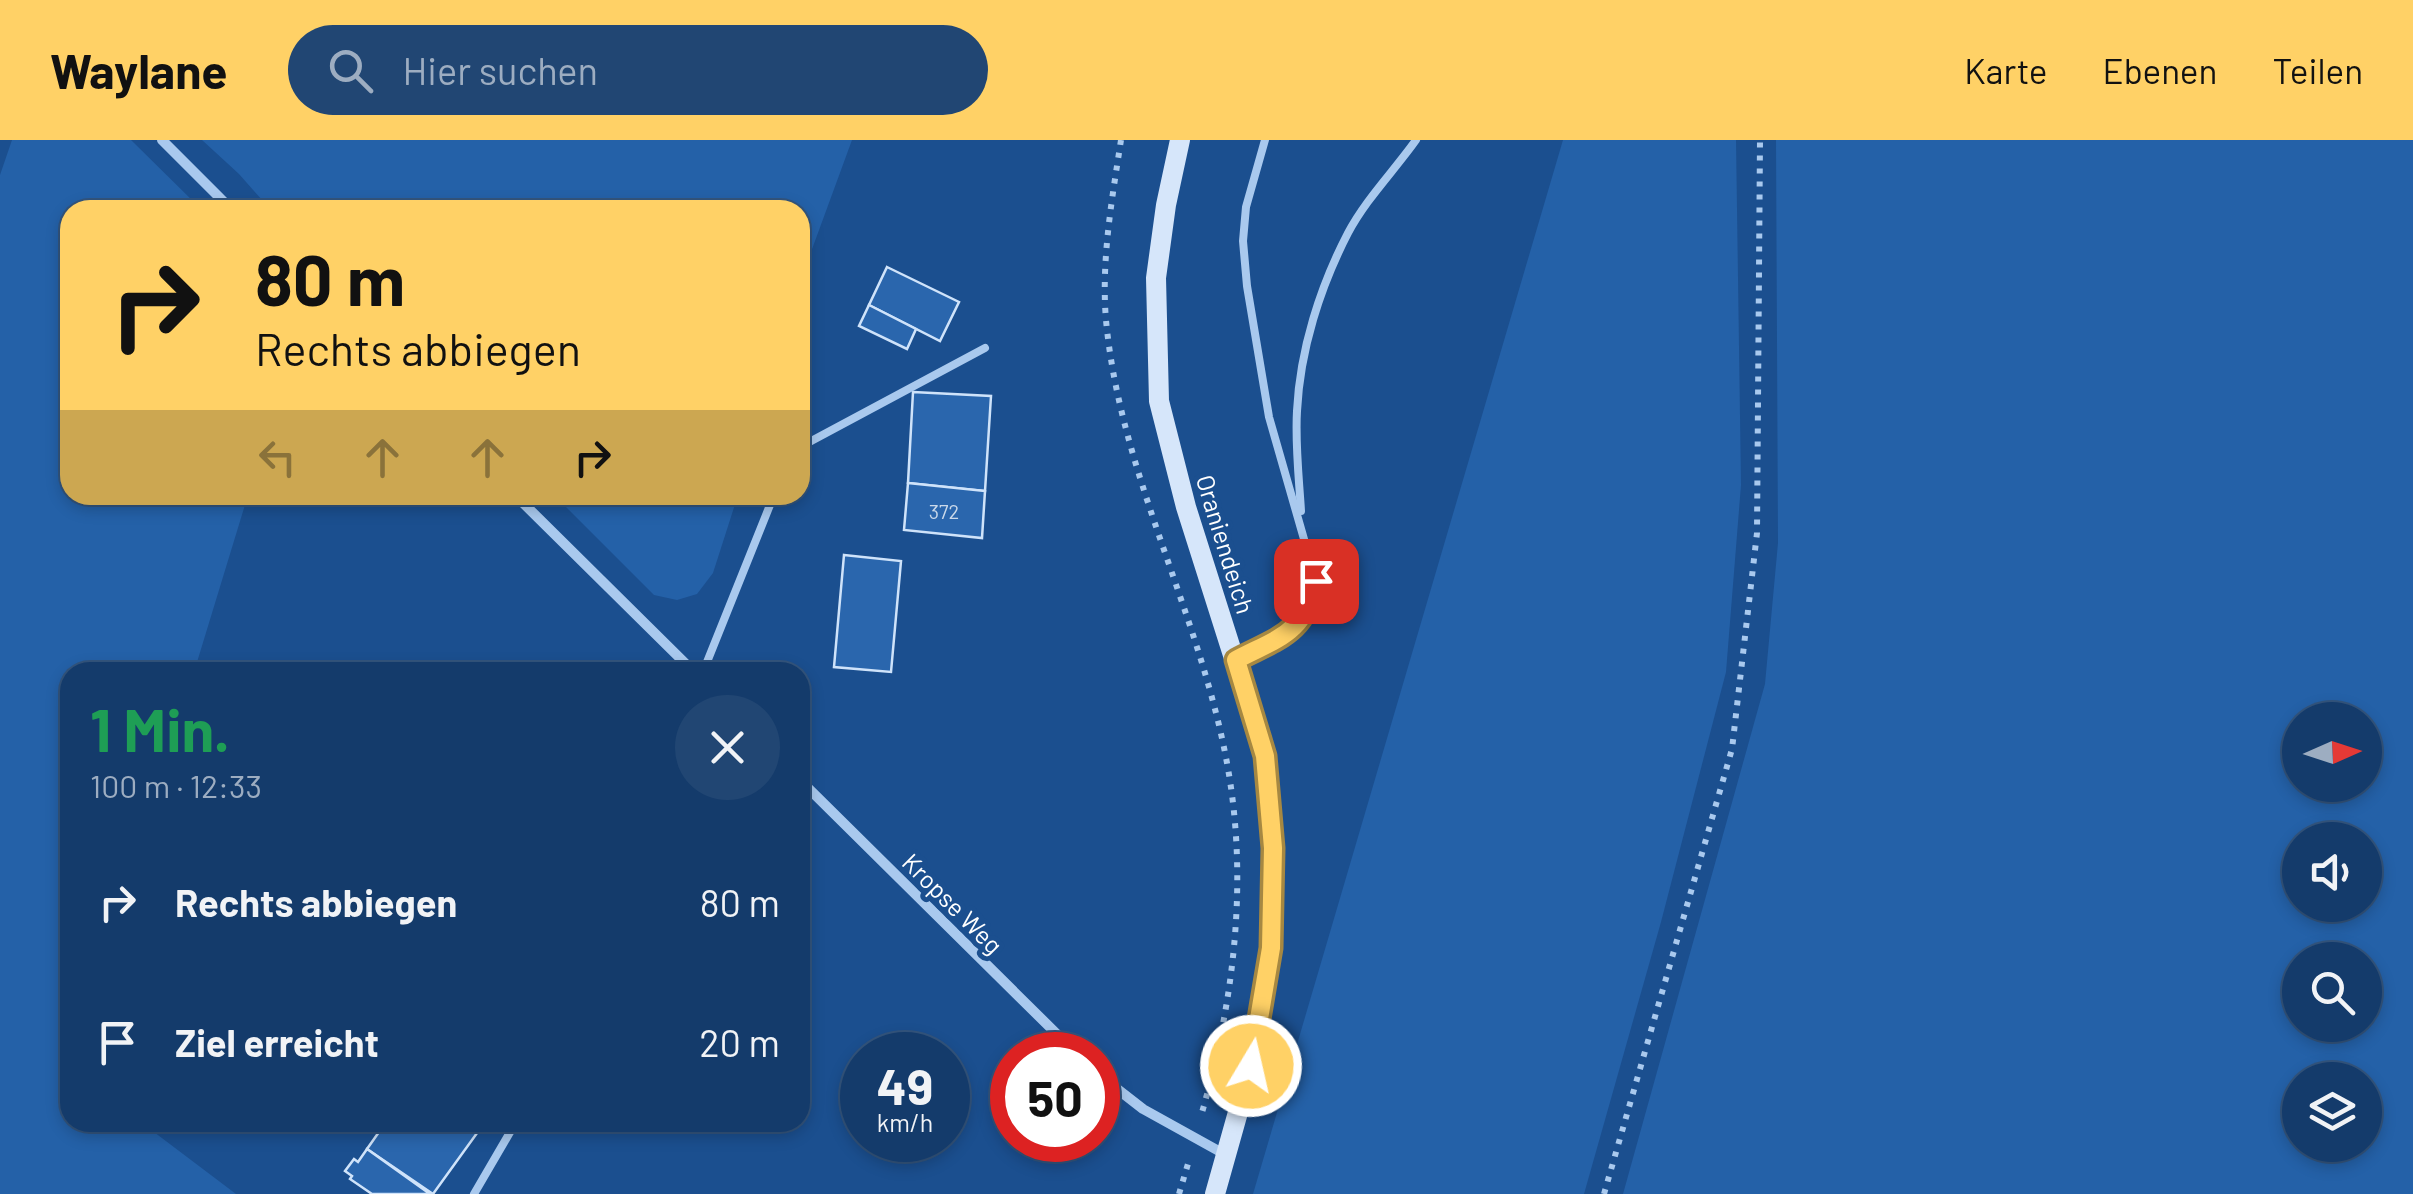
<!DOCTYPE html>
<html lang="de">
<meta charset="utf-8">
<style>
:root{--surface:#143b6b;--page:#214673;--text:#f1f3f6;--muted:#9dadc1;--line:#33557e;--accent:#ffd166}
body{margin:0;font-family:Barlow,sans-serif;background:var(--page);color:var(--text);height:100vh;display:flex;flex-direction:column;font-size:38px;white-space:nowrap}
*{box-sizing:border-box;margin:0}
p{font-size:32px;color:var(--muted)}
.icon{flex:none;width:55px;height:55px;fill:none;stroke:currentColor;stroke-width:2;stroke-linecap:round;stroke-linejoin:round}
.map{position:relative;flex:1;overflow:hidden}
.sheet{position:absolute;left:60px;top:522px;width:750px;height:470px;display:flex;flex-direction:column;background:var(--surface);border-radius:30px;box-shadow:0 5px 15px #0003,0 0 0 2px var(--line)}
.sheet>*{flex:none}
.top-card{position:absolute;left:60px;top:60px;width:750px;height:305px;border-radius:30px;box-shadow:0 5px 15px #0003,0 0 0 2px var(--line);background:#ffd166;color:#111;overflow:hidden}
.needle{width:65px;rotate:87deg}
.tools{position:absolute;left:2282px;top:562px;display:grid;gap:20px}
.tools a{display:grid;place-items:center;width:100px;height:100px;border-radius:50%;background:var(--surface);box-shadow:0 5px 15px #0003,0 0 0 2px var(--line);font-size:50px}
.speed{position:absolute;left:840px;top:892px;display:flex;gap:20px;font-size:50px;font-weight:700;text-align:center}
.speed>*{display:grid;place-content:center;width:130px;height:130px;border-radius:50%;background:var(--surface);box-shadow:0 5px 15px #0003,0 0 0 2px var(--line);line-height:1}
.speed small{font-size:25px;font-weight:400}
.speed .limit{border:15px solid #d22;background:#fff;color:#111}
.pin{position:absolute;display:grid;place-items:center;width:85px;height:85px;color:#fff;margin:-42px;border-radius:20px;box-shadow:0 5px 15px #0006}
.me{position:absolute;width:110px;margin:-55px;rotate:9deg;stroke-linejoin:round;filter:drop-shadow(0 0 8px #0008)}
.turn{display:flex;align-items:center;gap:35px;height:210px;padding:0 30px;font-size:45px}
.turn .icon{width:130px;height:130px;stroke-width:2.5}
.turn b{display:block;font-size:70px;line-height:85px}
.lanes{display:flex;align-items:center;height:95px;padding:0 30px;background:#0003;justify-content:center;gap:50px;direction:ltr}
.lanes .off{opacity:.35}
.round{display:grid;place-items:center;flex:none;width:105px;height:105px;border-radius:52px;background:var(--page)}
.headline{display:flex;align-items:center;justify-content:space-between;height:170px;padding:0 30px}
h1{font-size:60px;font-weight:700;line-height:75px;color:#1e9e55}
ul{padding:0;list-style:none}
li{display:flex;align-items:center;gap:30px;height:140px;padding:0 30px}
li div{flex:1}
li b{display:block;font-size:38px}
li em{font-style:normal}
header{display:flex;align-items:center;gap:60px;box-sizing:border-box;height:140px;padding:0 50px;background:var(--accent);color:#111}
header strong{font-size:48px}
nav{display:flex;gap:55px;margin-inline-start:auto;font-size:35px}
.search{width:700px;height:90px;background:var(--page);display:flex;align-items:center;gap:25px;box-sizing:border-box;padding:0 35px;border-radius:55px;color:var(--muted);font-size:38px}
.map>svg:first-child{display:block}
.green{fill:#2461a8;fill-rule:evenodd}
.building{fill:#2a66ad;stroke:#cfe3fa;stroke-width:2.5}
.lines{fill:none;stroke-linecap:round;stroke-linejoin:round}
.path{stroke:#a9c9ee;stroke-width:6;stroke-dasharray:5 8;stroke-linecap:butt}
.lane{stroke:#a9c9ee;stroke-width:8}
.street{stroke:#a9c9ee;stroke-width:10}
.secondary{stroke:#d6e6fa;stroke-width:20}
.route-casing{stroke:#a68842;stroke-width:25}
.route{stroke:#ffd166;stroke-width:18}
.labels{text-anchor:middle;dominant-baseline:central;stroke-width:10;stroke-linejoin:round;paint-order:stroke}
.number-label{font-size:20px;fill:#cad9ea}
.street-label{font-size:25px;fill:#fff;stroke:#1b4f8f}
</style>
<header>
<strong>Waylane</strong>
<div class="search"><svg class="icon" aria-label="search" viewBox="0 0 24 24"><circle cx="10" cy="10" r="6"/><path d="M15 15l6 6"/></svg>Hier suchen</div>
<nav><a>Karte</a><a>Ebenen</a><a>Teilen</a></nav>
</header>
<div class="map">
<svg width="2413" height="1054" viewBox="0 0 2413 1054">
<rect width="100%" height="100%" fill="#1b4f8f"/>
<g class="green">
<polygon points="12,0 131,0 202,70 70,70 70,355 248,355 194,532 70,532 70,982 142,983 236,1054 0,1054 0,35"/>
<polygon points="202,0 852,0 800,142 800,70 271,70 239,34"/>
<polygon points="1563,0 1736,0 1741,345 1726,532 1661,782 1584,1054 1253,1054"/>
<path d="M1776 0H2413V1054H1623L1765 544 1778 403ZM2365 580V645H2300V580ZM2365 700V765H2300V700ZM2365 820V885H2300V820ZM2300 940H2365V1005H2300Z"/>
<polygon points="554,355 738,355 713,433 697,454 677,460 654,455"/>
</g>
<g class="building">
<polygon points="887,127 959,162 940,201 869,165"/>
<polygon points="869,165 916,189 907,209 859,186"/>
<polygon points="913,252 991,256 985,351 908,343"/>
<polygon points="908,343 985,351 982,398 904,390"/>
<polygon points="844,415 901,421 891,532 834,527"/>
<polygon points="386,982 485,982 433,1054 367,1009"/>
<polygon points="367,1009 430,1054 372,1054 350,1039 352,1036 345,1031 354,1019 358,1022"/>
</g>
<g class="lines">
<g class="path">
<path d="M1121 0C1112 59 1101 120 1106 180 1121 344 1211 492 1232 655 1246 762 1231 872 1201 976"/>
<polyline points="1179,1054 1190,1017"/>
<polyline points="1604,1054 1732,609 1757,393 1760,0"/>
</g>
<g class="lane">
<polyline points="800,307 985,208"/>
<path d="M1301 371C1299 338 1295 304 1297 271 1300 210 1320 147 1348 93 1366 59 1394 31 1416 0"/>
<path d="M1236 520C1280 497 1304 494 1316 441L1269 277 1247 146 1243 101 1246 67 1265 0"/>
<polyline points="703,532 774,355"/>
<polyline points="474,1054 516,982"/>
</g>
<g class="street">
<polyline points="162,0 232,70"/>
<polyline points="515,355 694,532"/>
<polyline points="800,640 1078,915"/>
<polyline points="1098,934 1143,969 1226,1015"/>
</g>
<polyline class="secondary" points="1180,0 1166,65 1156,138 1159,261 1186,367 1265,616 1273,708 1271,809 1251,926 1215,1054"/>
</g>
<g class="lines">
<defs>
<path id="route" d="M1251 926 1271 808 1273 708 1265 616 1236 520C1280 497 1304 494 1316 441"/>
</defs>
<use href="#route" class="route-casing"/>
<use href="#route" class="route"/>
</g>
<g class="labels">
<g class="number-label">
<text x="944" y="371">372</text>
</g>
<g class="street-label">
<text transform="translate(1226 404) rotate(73)">Oraniendeich</text>
<text transform="translate(953 763) rotate(45)">Kropse Weg</text>
</g>
</g>
</svg>
<div class="tools">
<a><svg class="needle" viewBox="-14 -14 28 28"><path d="M0-13l5 13h-10z" fill="#e53935"/><path d="M0 13l5-13h-10z" fill="#9dadc1"/></svg></a>
<a><svg class="icon" aria-label="sound" viewBox="0 0 24 24"><path d="M4 9h4l5-4v14l-5-4H4zM17 9q2 3 0 6"/></svg></a>
<a><svg class="icon" aria-label="search" viewBox="0 0 24 24"><circle cx="10" cy="10" r="6"/><path d="M15 15l6 6"/></svg></a>
<a><svg class="icon" aria-label="layers" viewBox="0 0 24 24"><path d="M12 4l9 5-9 5-9-5zM3 14l9 5 9-5"/></svg></a>
</div>
<div class="speed"><div>49<small>km/h</small></div><div class="limit">50</div></div>
<div class="pin" style="left:1316px;top:441px;background:#d93025"><svg class="icon" aria-label="arrive" viewBox="0 0 24 24"><path d="M6 21V4h12l-3 4 3 4H6"/></svg></div>
<svg class="me" style="left:1251px;top:926px" viewBox="-20 -20 40 40"><circle r="17" fill="#ffd166" stroke="#fff" stroke-width="3"/><path d="M0-11L8 9 0 5-8 9z" fill="#fff"/></svg>
<div class="top-card">
<div class="turn"><svg class="icon" aria-label="right" viewBox="0 0 24 24"><path d="M7 20v-9h11M14 6l5 5-5 5"/></svg><div><b>80 m</b>Rechts abbiegen</div></div>
<div class="lanes"><svg class="icon off" aria-label="left" viewBox="0 0 24 24"><path d="M17 20v-9H6M10 6l-5 5 5 5"/></svg><svg class="icon off" aria-label="ahead" viewBox="0 0 24 24"><path d="M12 20V5M6 11l6-6 6 6"/></svg><svg class="icon off" aria-label="ahead" viewBox="0 0 24 24"><path d="M12 20V5M6 11l6-6 6 6"/></svg><svg class="icon" aria-label="right" viewBox="0 0 24 24"><path d="M7 20v-9h11M14 6l5 5-5 5"/></svg></div>
</div>
<section class="sheet">
<div class="headline"><div><h1>1 Min.</h1><p>100 m · 12:33</p></div><a class="round"><svg class="icon" aria-label="close" viewBox="0 0 24 24"><path d="M6 6l12 12M18 6L6 18"/></svg></a></div>
<ul>
<li><svg class="icon" aria-label="right" viewBox="0 0 24 24"><path d="M7 20v-9h11M14 6l5 5-5 5"/></svg><div><b>Rechts abbiegen</b></div><em>80 m</em></li>
<li><svg class="icon" aria-label="arrive" viewBox="0 0 24 24"><path d="M6 21V4h12l-3 4 3 4H6"/></svg><div><b>Ziel erreicht</b></div><em>20 m</em></li>
</ul>
</section>
</div>
